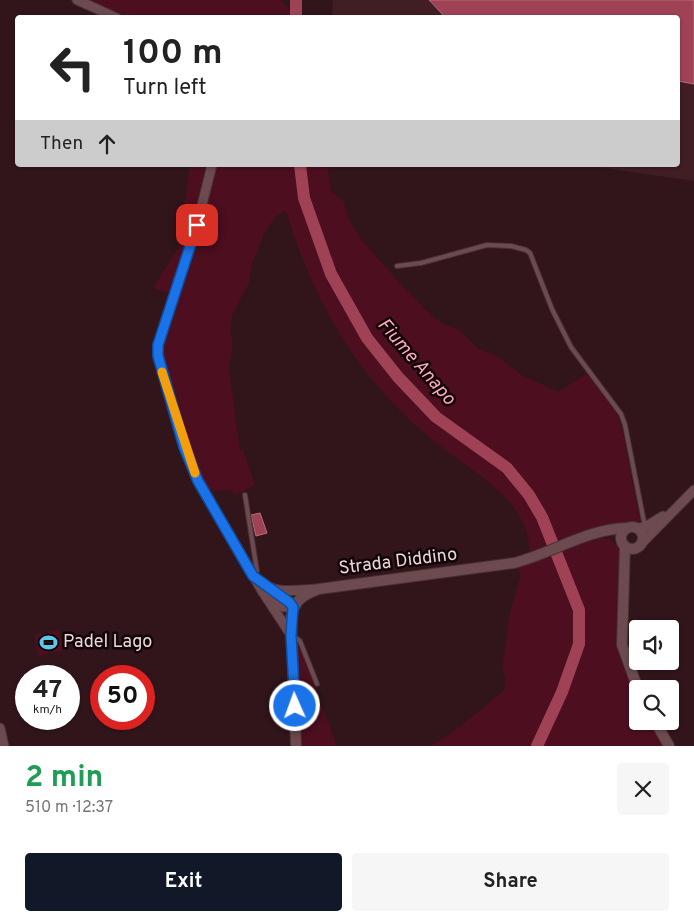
<!DOCTYPE html>
<meta charset="utf-8">
<style>
:root{--surface:#fff;--page:#f6f6f6;--text:#222;--muted:#767676;--accent:#111827}
body{margin:0;font-family:Overpass,sans-serif;background:var(--page);color:var(--text);height:100vh;display:flex;flex-direction:column;font-size:19px;white-space:nowrap}
*{box-sizing:border-box;margin:0}
p{font-size:16px;color:var(--muted)}
.icon{flex:none;width:28px;height:28px;fill:none;stroke:currentColor;stroke-width:2;stroke-linecap:round;stroke-linejoin:round}
.map{position:relative;height:746px;overflow:hidden}
.panel{display:flex;flex-direction:column;background:var(--surface);flex:1}
.panel>*{flex:none}
.banner{position:absolute;left:15px;top:15px;width:665px;height:152px;border-radius:5px;box-shadow:0 1px 4px #0004;background:#fff;color:var(--text);overflow:hidden}
.fabs{position:absolute;left:629px;top:620px;display:grid;gap:10px}
.fabs a{display:grid;place-items:center;width:50px;height:50px;border-radius:5px;background:var(--surface);box-shadow:0 1px 4px #0004;font-size:25px}
.speed{position:absolute;left:15px;top:665px;display:flex;gap:10px;font-size:25px;font-weight:700;text-align:center}
.speed>*{display:grid;place-content:center;width:65px;height:65px;border-radius:50%;background:var(--surface);box-shadow:0 1px 4px #0004;line-height:1}
.speed small{font-size:12px;font-weight:400}
.speed .limit{border:8px solid #d22;background:#fff;color:#111}
.pin{position:absolute;display:grid;place-items:center;width:42px;height:42px;color:#fff;margin:-21px;border-radius:10px;box-shadow:0 2px 8px #0006}
.me{position:absolute;width:55px;margin:-28px;rotate:358deg;stroke-linejoin:round;filter:drop-shadow(0 0 4px #0008)}
.turn{display:flex;align-items:center;gap:18px;height:105px;padding:0 25px;font-size:22px}
.turn .icon{width:65px;height:65px;stroke-width:2.5}
.turn b{display:block;font-size:35px;line-height:42px}
.then{display:flex;align-items:center;height:48px;padding:0 25px;background:#0003;gap:10px;font-size:19px}
.round{display:grid;place-items:center;flex:none;width:52px;height:52px;border-radius:5px;background:var(--page)}
.overview{display:flex;align-items:center;justify-content:space-between;height:85px;padding:0 25px}
h1{font-size:30px;font-weight:700;line-height:38px;color:#1e9e55}
.cta{display:flex;gap:10px;margin-top:auto;padding:10px 25px}
.cta a{flex:1;height:58px;border-radius:5px;background:var(--accent);color:#fff;font-size:20px;font-weight:700;line-height:58px;text-align:center}
.cta a+a{background:var(--page);color:var(--text)}
.map>svg:first-child{display:block}
.built{fill:#401e24}
.green{fill:#4d0e1f}
.water{fill:#9f4256;stroke:#b66f7d}
.lines{fill:none;stroke-linecap:round;stroke-linejoin:round}
.river{stroke:#9f4256;stroke-width:12}
.service-casing{stroke:#463134;stroke-width:6}
.tertiary-casing{stroke:#463134;stroke-width:11}
.secondary-casing{stroke:#463134;stroke-width:12}
.service{stroke:#6c4a4f;stroke-width:4}
.tertiary{stroke:#6c4a4f;stroke-width:9}
.secondary{stroke:#6c4a4f;stroke-width:10}
.route-casing{stroke:#114b97;stroke-width:12}
.route{stroke:#1a73e8;stroke-width:9}
.slow{stroke:#f59e0b;stroke-width:9}
.labels{text-anchor:middle;dominant-baseline:central;stroke-width:5;stroke-linejoin:round;paint-order:stroke}
.street-label{font-size:18px;fill:#ebd7d9;stroke:#110507}
.poi-label{font-size:18px;fill:#ebd7d9;stroke:#110507;text-anchor:start}
.water-label{font-size:19px;font-style:italic;fill:#f9aab6;stroke:#110507}
</style>
<div class="map">
<svg width="694" height="746" viewBox="0 0 694 746">
<rect width="100%" height="100%" fill="#31151a"/>
<polygon class="built" points="333,0 694,0 694,181 583,165 678,165 678,18 332,18"/>
<g class="green">
<polygon points="88,0 279,0 284,3 294,17 129,17"/>
<polygon points="190,165 208,165 202,195 171,294 153,288 183,240 183,216"/>
<path d="M216 165H327L331 191 344 202 349 220 362 240 396 279 430 314 443 324 459 330 477 348 498 357 522 375 558 392 587 374 615 409 622 429 640 521 623 524 600 537 610 539 620 550 621 578 617 618V646L623 666 637 695 638 721H652L665 746H429C450 738 484 706 504 690L506 679 502 669 510 613 521 574 514 563 529 555C533 502 473 473 439 445 416 427 393 405 374 382 332 330 305 274 286 211L275 217 264 234 252 264 249 283 232 316 230 330 233 342 229 368 240 451 243 450 255 485 236 495 231 490 210 491C185 459 174 396 162 357L164 344 189 264Z"/>
<polygon points="59,630 63,651 53,653 48,632"/>
<polygon points="44,633 48,654 38,656 34,635"/>
<polygon points="296,644 299,645 337,746 300,746"/>
</g>
<g class="water">
<polygon points="429,0 694,0 694,84 678,81 678,18 445,17"/>
<polygon points="260,513 267,533 256,536 251,515"/>
</g>
<g class="lines">
<g class="river">
<polyline points="296,18 296,0"/>
<polyline points="300,165 304,198 331,274 367,338 398,377 436,417 507,468 529,495 542,517 579,610 579,644 562,692 537,746"/>
</g>
<defs>
<g id="service">
<polyline points="397,266 421,263 487,245 511,246 526,250 530,253 552,309 571,347 621,414 625,425 645,527"/>
<polyline points="245,495 257,571 253,576"/>
<polyline points="293,636 300,641 317,684"/>
</g>
<g id="tertiary">
<polyline points="77,0 117,18"/>
<polyline points="212,165 197,225 158,345 158,356 184,447 198,481 262,591 291,635"/>
<polyline points="637,528 645,527 663,516"/>
<polyline points="642,543 694,490"/>
<path d="M259 581C275 595 296 590 316 589"/>
<polyline points="274,592 289,602 293,607"/>
<polyline points="270,598 283,607 293,607"/>
<polyline points="0,728 4,746"/>
</g>
<g id="secondary">
<circle cx="632" cy="538" r="11"/>
<polyline points="625,546 622,645 638,689"/>
<polyline points="655,721 669,746"/>
<path d="M296 746 291 618C294 600 303 595 319 589L514 563C553 553 587 529 627 528"/>
</g>
</defs>
<use href="#service" class="service-casing"/>
<use href="#tertiary" class="tertiary-casing"/>
<use href="#secondary" class="secondary-casing"/>
<use href="#service" class="service"/>
<use href="#tertiary" class="tertiary"/>
<use href="#secondary" class="secondary"/>
</g>
<g class="lines">
<defs>
<polyline id="route" points="197,225 158,345 158,356 184,447 198,481 253,576 289,602 293,607 291,635 295,706"/>
</defs>
<use href="#route" class="route-casing"/>
<use href="#route" class="route"/>
<polyline class="slow" points="162,372 195,473"/>
</g>
<defs>
<symbol id="stadium-bare" viewBox="-9 -9 18 18"><path d="M0-5a6.5 5 0 1 0 0 10a6.5 5 0 1 0 0-10ZM-3.5-1.8h7v3.6h-7Z" fill="#5bc8e7" stroke="#110507" stroke-width="2.5" paint-order="stroke"/></symbol>
</defs>
<g fill-rule="evenodd">
<use href="#stadium-bare" x="36" y="630" width="25" height="25"/>
</g>
<g class="labels">
<g class="street-label">
<text transform="translate(398 562) rotate(-7)">Strada Diddino</text>
</g>
<g class="poi-label">
<text x="63" y="642">Padel Lago</text>
</g>
<g class="water-label">
<text transform="translate(416 362) rotate(49)">Fiume Anapo</text>
</g>
</g>
</svg>
<div class="fabs">
<a><svg class="icon" aria-label="sound" viewBox="0 0 24 24"><path d="M4 9h4l5-4v14l-5-4H4zM17 9q2 3 0 6"/></svg></a>
<a><svg class="icon" aria-label="search" viewBox="0 0 24 24"><circle cx="10" cy="10" r="6"/><path d="M15 15l6 6"/></svg></a>
</div>
<div class="speed"><div>47<small>km/h</small></div><div class="limit">50</div></div>
<div class="pin" style="left:197px;top:225px;background:#d93025"><svg class="icon" aria-label="arrive" viewBox="0 0 24 24"><path d="M6 21V4h12l-3 4 3 4H6"/></svg></div>
<svg class="me" style="left:295px;top:706px" viewBox="-20 -20 40 40"><circle r="17" fill="#1a73e8" stroke="#fff" stroke-width="3"/><path d="M0-11L8 9 0 5-8 9z" fill="#fff"/></svg>
<div class="banner">
<div class="turn"><svg class="icon" aria-label="left" viewBox="0 0 24 24"><path d="M17 20v-9H6M10 6l-5 5 5 5"/></svg><div><b>100 m</b>Turn left</div></div>
<div class="then">Then<svg class="icon" aria-label="ahead" viewBox="0 0 24 24"><path d="M12 20V5M6 11l6-6 6 6"/></svg></div>
</div>
</div>
<section class="panel">
<div class="overview"><div><h1>2 min</h1><p>510 m · 12:37</p></div><a class="round"><svg class="icon" aria-label="close" viewBox="0 0 24 24"><path d="M6 6l12 12M18 6L6 18"/></svg></a></div>
<div class="cta"><a>Exit</a><a>Share</a></div>
</section>
